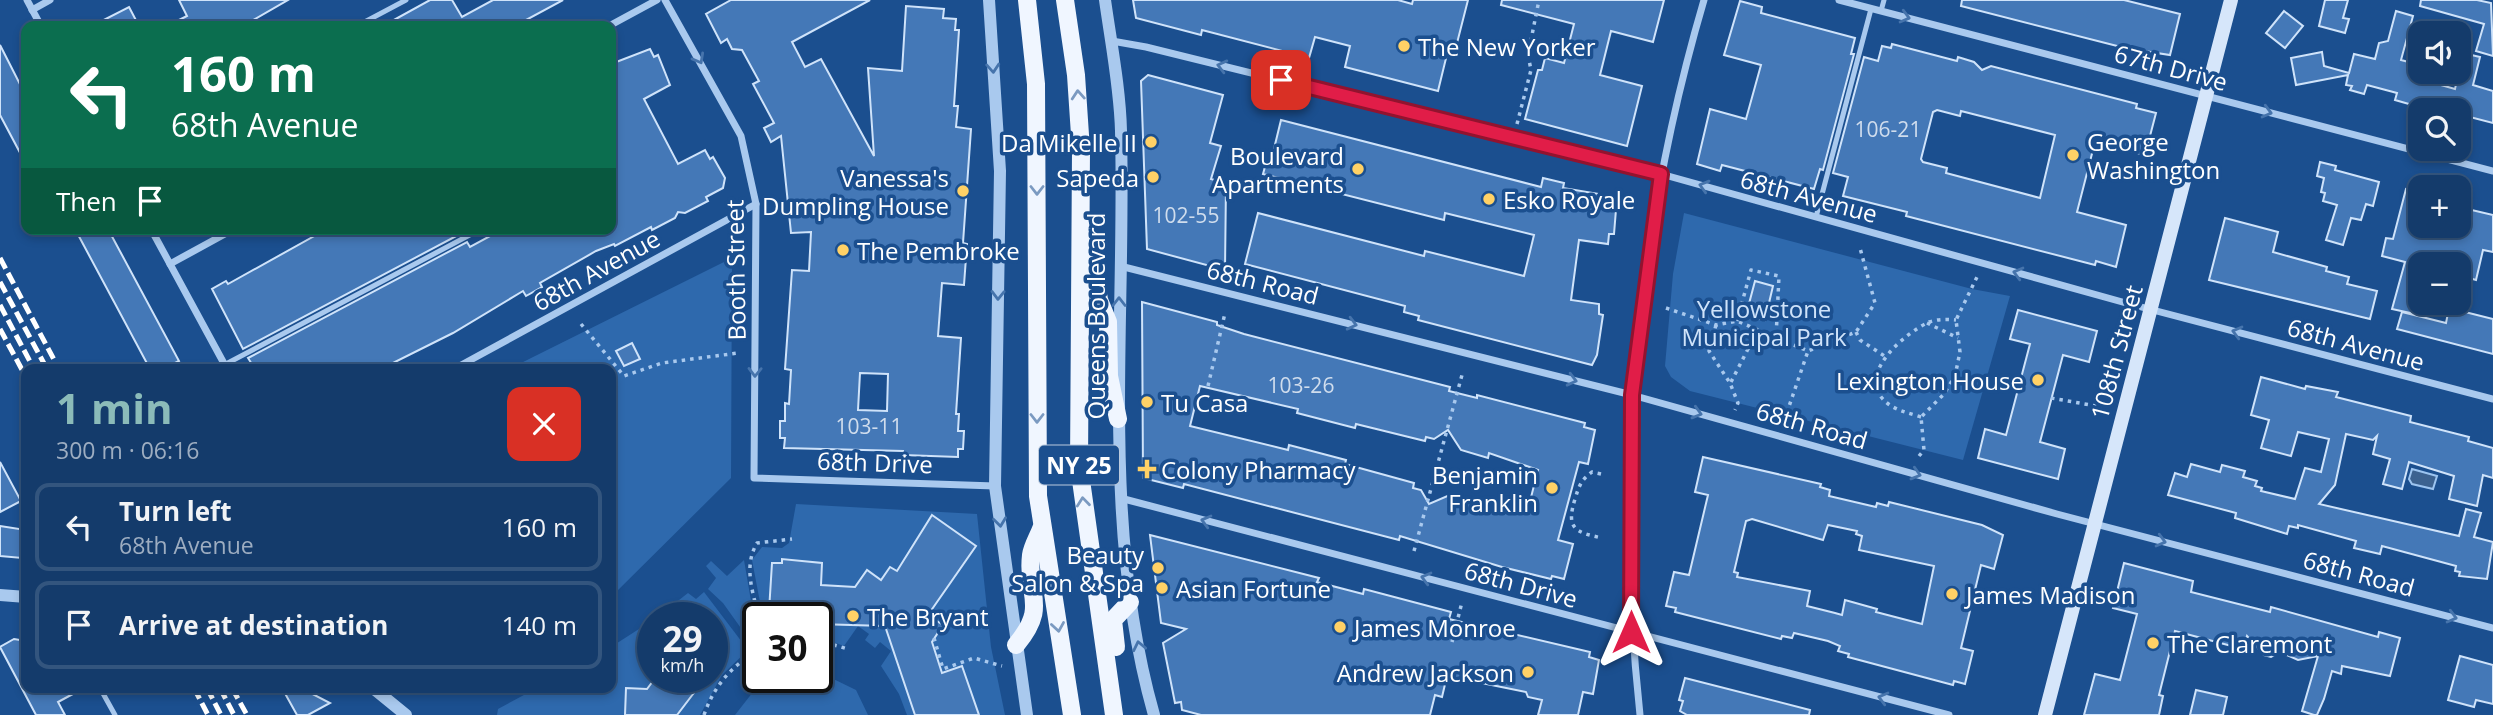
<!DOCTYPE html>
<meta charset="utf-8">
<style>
:root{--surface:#143b6b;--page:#214673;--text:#f1f3f6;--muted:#9dadc1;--line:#33557e;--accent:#8bbbb9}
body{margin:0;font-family:"Open Sans",sans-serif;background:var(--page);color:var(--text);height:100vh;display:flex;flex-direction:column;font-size:26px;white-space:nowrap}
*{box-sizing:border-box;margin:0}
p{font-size:23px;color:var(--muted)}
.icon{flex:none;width:38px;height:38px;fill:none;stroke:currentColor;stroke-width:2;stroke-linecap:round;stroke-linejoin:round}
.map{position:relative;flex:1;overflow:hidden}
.details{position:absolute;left:21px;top:364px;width:595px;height:329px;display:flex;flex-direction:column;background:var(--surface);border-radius:14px;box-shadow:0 4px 10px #0003,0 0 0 2px var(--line)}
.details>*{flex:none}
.guide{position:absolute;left:21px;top:21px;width:595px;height:214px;border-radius:14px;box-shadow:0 4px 10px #0003,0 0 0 2px var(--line);background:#0b6e4f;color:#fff;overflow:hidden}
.controls{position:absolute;left:2408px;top:21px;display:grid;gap:14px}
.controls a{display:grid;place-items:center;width:63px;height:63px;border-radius:14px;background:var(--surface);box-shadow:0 4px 10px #0003,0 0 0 2px var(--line);font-size:35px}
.speed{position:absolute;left:637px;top:602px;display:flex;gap:14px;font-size:35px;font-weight:700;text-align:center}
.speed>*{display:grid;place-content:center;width:91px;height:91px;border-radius:50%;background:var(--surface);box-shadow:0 4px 10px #0003,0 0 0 2px var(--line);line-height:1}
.speed small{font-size:18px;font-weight:400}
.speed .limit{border:4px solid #111;border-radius:10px;background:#fff;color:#111}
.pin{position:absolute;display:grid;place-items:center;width:60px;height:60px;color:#fff;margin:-30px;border-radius:14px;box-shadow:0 4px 10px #0006}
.me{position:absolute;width:77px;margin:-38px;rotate:0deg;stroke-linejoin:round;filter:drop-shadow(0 0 5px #0008)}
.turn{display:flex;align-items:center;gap:24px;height:147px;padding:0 35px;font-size:32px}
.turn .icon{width:91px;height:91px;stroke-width:2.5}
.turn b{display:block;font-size:49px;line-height:60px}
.then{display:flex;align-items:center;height:66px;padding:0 35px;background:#0003;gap:14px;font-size:26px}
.round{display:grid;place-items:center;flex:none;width:74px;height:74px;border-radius:14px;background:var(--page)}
.head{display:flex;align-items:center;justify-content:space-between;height:119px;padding:0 35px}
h1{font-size:42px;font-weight:700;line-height:52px;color:var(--accent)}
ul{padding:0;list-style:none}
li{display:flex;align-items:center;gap:21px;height:88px;margin:0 14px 10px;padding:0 21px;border:4px solid var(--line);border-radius:14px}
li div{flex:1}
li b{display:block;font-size:26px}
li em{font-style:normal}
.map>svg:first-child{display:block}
.green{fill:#2e69ad}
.water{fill:#3c6290;stroke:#9cc4f0;stroke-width:2}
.building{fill:#4478b7;stroke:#cfe3fa;stroke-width:2;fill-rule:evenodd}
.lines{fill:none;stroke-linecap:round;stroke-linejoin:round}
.path{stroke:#a9c9ee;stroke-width:3.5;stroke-dasharray:3.5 5;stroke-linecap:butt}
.service{stroke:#a9c9ee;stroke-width:5}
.minor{stroke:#a9c9ee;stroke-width:7}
.tertiary{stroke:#a9c9ee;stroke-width:12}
.secondary{stroke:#d6e6fa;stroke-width:14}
.primary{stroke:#f0f6ff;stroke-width:18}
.rail{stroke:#fff;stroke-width:5;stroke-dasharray:12 5;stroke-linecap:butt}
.oneway{stroke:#4674ac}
.oneway2{stroke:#7b9ac1}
.route-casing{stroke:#92132f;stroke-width:18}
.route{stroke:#e11d48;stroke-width:12}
.poi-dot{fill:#ffd166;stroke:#1b4f8f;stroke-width:2.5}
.labels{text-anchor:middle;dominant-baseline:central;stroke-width:7;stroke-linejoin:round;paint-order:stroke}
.number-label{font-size:21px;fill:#d0dded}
.shield{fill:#1b4f8f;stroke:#bbcadd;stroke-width:2}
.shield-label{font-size:23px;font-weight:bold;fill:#fff}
.poi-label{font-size:24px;fill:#fff;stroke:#1b4f8f;text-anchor:start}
.street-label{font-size:24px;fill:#fff;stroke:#1b4f8f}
.park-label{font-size:24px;fill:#cfe3fa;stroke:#1b4f8f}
</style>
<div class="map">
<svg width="2493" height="715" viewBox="0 0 2493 715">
<rect width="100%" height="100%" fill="#1b4f8f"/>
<g class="green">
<polygon points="1684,213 1972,289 2010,296 1963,460 1690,391 1671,377 1665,366 1673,274"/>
<polygon points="732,258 731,478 611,597 611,369 509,369"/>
<polygon points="796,504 977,514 991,647 1005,715 907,715 899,694 881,666 891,651 880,642 875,648 865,640 869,634 858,626 844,646 817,636 817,618 763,618 752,560 762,547 782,548 789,543"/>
<polygon points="744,560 758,642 753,645 723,603 708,589 716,578 706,566 711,561 727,576"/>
<polygon points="704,592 748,650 722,675 700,715 497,715 498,709 537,688 611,688 611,647 653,620 653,677 712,677 712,618 656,618 688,593 696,599"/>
<polygon points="817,671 856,690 868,715 735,715 760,683 774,677 817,677"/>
</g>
<polygon class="water" points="2412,469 2437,476 2433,489 2412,484 2409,479"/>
<g class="building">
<polygon points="179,0 288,0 250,22 252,26 167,26 187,16"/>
<polygon points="430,0 452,0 462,17 493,0 563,0 515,26 383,26"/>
<path d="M731 0H870L792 42 805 67 821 59 874 156 868 68 902 71 906 6 944 9 943 18 956 19 955 30H959L954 106H958L956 127 971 129 963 243 967 244 964 285 942 283 938 336 961 338 956 414H959L958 431H964L963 449H958V457L903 455V451L784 448 785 438H780V421H785V403L789 404 791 370 785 369 792 270 809 271 811 232 791 233 781 136 771 142 764 128 774 123 753 84 759 81 742 50 732 49 727 39 721 43 706 14ZM860 373 888 374 887 411 858 410Z"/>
<polygon points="1133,0 1398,0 1412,4 1413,0 1468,0 1455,51 1448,50 1438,91 1345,67 1350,46 1315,37 1309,58 1202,30 1201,35 1136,18"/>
<polygon points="1502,0 1664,0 1653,42 1611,31 1600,75 1642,86 1627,146 1525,119 1538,70 1542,70 1545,58 1564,63 1574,24 1501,5"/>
<polygon points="1962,0 2124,0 2180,14 2170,55 2125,48 1961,6"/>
<polygon points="2325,0 2348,0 2343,18 2349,19 2345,33 2319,26"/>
<polygon points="2421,0 2477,0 2491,3 2493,56 2476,51 2484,24 2420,6"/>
<polygon points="1740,1 1762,7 1761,13 1855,38 1851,54 1854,54 1823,170 1820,169 1814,189 1722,165 1720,171 1697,164 1710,109 1746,119 1761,65 1724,55"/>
<polygon points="129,7 139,26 92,26"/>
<polygon points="2284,11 2303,26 2285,48 2266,33"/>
<polygon points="2396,11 2413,16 2401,60 2420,65 2416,78 2455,89 2463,53 2480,57 2473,85 2493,91 2493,123 2466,116 2467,110 2423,110 2423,108 2395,100 2397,93 2367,85 2364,94 2350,90 2352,86 2346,85 2348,75 2296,85 2291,58 2322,52 2324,66 2349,73 2354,54 2375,59 2379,43 2388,41"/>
<path d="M1892 44 1957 61 1958 57 1974 62 1982 70 1991 66 2137 104 2136 108 2156 113 2145 155 2095 142 2077 212 2126 225 2116 267 2096 261 2095 265 1906 216 1907 212 1843 196 1848 177 1833 173 1864 57 1878 61 1882 46 1891 48ZM1937 110 1960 116 1961 111 2055 135 2040 198 1946 173 1947 168 1923 162 1921 159 1933 112Z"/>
<polygon points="0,45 26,96 26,164 0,115"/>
<polygon points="650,49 654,57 658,55 670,85 644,99 678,164 705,150 710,159 713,157 725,178 723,188 706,197 708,201 685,213 678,212 675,218 652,230 651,227 615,246 614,244 596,251 540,283 542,287 526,296 523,291 453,333 381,369 255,369 248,358 467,242 470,247 503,229 611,229 611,64"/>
<polygon points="1148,75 1223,95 1210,143 1221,146 1211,179 1226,183 1225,270 1147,249 1141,81"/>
<polygon points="1281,120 1541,187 1543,178 1564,183 1563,188 1617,197 1614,234 1609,234 1608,244 1579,240 1571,300 1599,304 1599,314 1603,315 1597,355 1592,365 1418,320 1419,316 1404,312 1405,306 1245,264 1258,213 1424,256 1425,251 1524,276 1534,235 1445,213 1444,220 1263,174 1268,156 1272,157"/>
<polygon points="2320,162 2336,166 2335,170 2379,182 2373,206 2366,204 2361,220 2351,218 2343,245 2326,240 2337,205 2323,201 2325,193 2321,192 2324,178 2317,176"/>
<polygon points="2406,189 2420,193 2420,226 2459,226 2459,207 2493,215 2493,252 2483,250 2476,280 2459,275 2462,264 2420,264 2420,294 2415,314 2392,309 2405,262 2382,256 2386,238 2393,239"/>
<polygon points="2225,218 2278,232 2273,252 2327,267 2326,271 2349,277 2347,284 2377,291 2370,319 2209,280"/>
<polygon points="75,229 108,229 179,361 163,369 150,369"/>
<polygon points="327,229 460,229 462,233 243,349 212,289 226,281 228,284"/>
<polygon points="1755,281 1773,286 1765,320 1746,315"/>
<path d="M1142 302 1217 322V325L1244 334 1450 387 1449 391 1477 398V395L1585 423 1584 427 1595 430 1588 464 1579 462 1558 540 1573 544 1564 579 1552 576 1551 579 1502 567 1400 536 1399 540 1184 484 1183 488 1143 478ZM1200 386 1298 409 1297 413 1355 428 1356 424 1425 441 1426 437 1434 439 1448 430 1461 450 1488 458 1489 453 1538 470 1527 513 1513 509 1508 512 1452 494 1429 504 1421 490 1413 488 1414 483 1345 464 1346 460 1289 445 1288 450 1190 426Z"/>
<polygon points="2449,308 2493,319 2493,354 2397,329 2402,312 2446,323"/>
<polygon points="2018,310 2097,331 2089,362 2063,355 2040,442 2065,449 2058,479 1978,458 1985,429 2006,435 2030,344 2010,339"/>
<polygon points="632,343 640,359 624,366 616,351"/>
<polygon points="2261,377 2305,389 2306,386 2338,392 2336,397 2411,416 2410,422 2469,437 2468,441 2493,448 2493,478 2483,475 2477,506 2449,499 2454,476 2409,462 2402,489 2383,484 2390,459 2373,454 2377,436 2373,440 2346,434 2335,485 2319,504 2459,536 2466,509 2481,513 2474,537 2493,542 2487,579 2459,576 2460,572 2455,571 2456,566 2382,546 2380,554 2354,548 2356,541 2298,525 2298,528 2289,526 2287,534 2235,518 2236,513 2168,495 2175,473 2187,477 2191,464 2220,472 2222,465 2245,471 2243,477 2257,481 2255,486 2262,488 2261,491 2295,499 2305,468 2321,472 2329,439 2298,432 2291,456 2261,448 2269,420 2251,415"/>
<path d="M1703 457 1821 484 1820 487 1830 490 1829 496 1876 507 1877 503 1888 506 1889 502 1982 525 2003 535 1994 569 1981 565 1961 648 1973 651 1965 684 1954 681 1953 685 1848 657 1849 654 1838 651 1840 646 1828 641 1794 633 1792 638 1782 636 1781 639 1675 612 1676 608 1666 606 1674 572 1689 575 1708 495 1695 492ZM1752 519 1823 540 1828 525 1857 531 1856 534 1862 536 1859 550 1934 566 1922 624 1876 612 1877 609 1845 600 1842 615 1835 613 1807 606 1810 591 1737 577 1738 573 1734 572 1746 521Z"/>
<polygon points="0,462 21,501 0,512"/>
<polygon points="932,515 976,546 928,615 943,625 932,642 942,673 962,666 979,715 915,715 885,626 817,624 817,618 776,618 776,610 769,611 772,563 782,563 782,559 822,563 821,585 855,587 867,570 881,580 890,567 897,571"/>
<polygon points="0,526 26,530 26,550 23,549 22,558 0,556"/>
<polygon points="1150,535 1319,578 1317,582 1363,594 1364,589 1451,612 1449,619 1590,652 1589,657 1599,660 1593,694 1583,692 1578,715 1538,715 1542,700 1528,697 1526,692 1447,676 1442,697 1435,695 1430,715 1201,715 1182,710 1181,702 1175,703 1163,643 1186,629 1161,623"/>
<polygon points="2124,563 2193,581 2191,592 2270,612 2271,607 2378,637 2379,632 2400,638 2390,676 2342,666 2341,674 2332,671 2324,699 2317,715 2314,715 2302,711 2318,656 2298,660 2280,652 2271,657 2264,655 2247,636 2243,649 2175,631 2159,695 2163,696 2159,715 2084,715 2095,674 2120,680 2137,614 2113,608"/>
<polygon points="14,639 26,641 26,688 84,688 58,702 65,715 36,715 0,647"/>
<polygon points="2460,656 2493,665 2493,704 2476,700 2474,707 2448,700"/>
<polygon points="656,677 706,677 677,715 625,715 626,688 647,689"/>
<polygon points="1685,678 1810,710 1809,715 1687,715 1680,711 1683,701 1679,700"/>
<polygon points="282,688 301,688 330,703 308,715 297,715"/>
<polygon points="2196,690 2227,697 2223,715 2190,715"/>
</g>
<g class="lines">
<g class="path">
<polyline points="1517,124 1531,70 1528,55 1539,0"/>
<polyline points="1666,308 1716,325 1737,321 1808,351 1856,332 1875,303 1860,248"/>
<polyline points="1737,321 1751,270 1779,276 1776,338"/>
<polyline points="1927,323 1958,338"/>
<polyline points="581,324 624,376 662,363 738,353"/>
<polyline points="1716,325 1709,351 1730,383 1738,403 1735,410"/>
<polyline points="1856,332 1860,340 1886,357"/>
<polyline points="1731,382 1748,349 1753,329"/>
<polyline points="1208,386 1225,313"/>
<polyline points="2051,398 2102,407"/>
<path d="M1921 417C1906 412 1892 410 1882 398 1859 371 1907 332 1929 322 1938 319 1947 319 1956 320"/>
<polyline points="1784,421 1808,351"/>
<polyline points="1919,456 1924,450 1921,417 1944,394 1955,376 1960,352 1956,320 1977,277"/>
<path d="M1601 474 1592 472C1581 480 1579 486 1575 499 1566 528 1574 532 1602 538"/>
<polyline points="1414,551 1462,375"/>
<path d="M759 618C753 592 743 567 757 543L792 539"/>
<polyline points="934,638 943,669 974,658 1002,666"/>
<polyline points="817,640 848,649"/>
<polyline points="1452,642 1462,602"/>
<path d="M704 715C714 686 731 666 758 651"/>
</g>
<g class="service">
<polyline points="1881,11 1884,0"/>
<polyline points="357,26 406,0"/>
<polyline points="1816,217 1871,9"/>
<polyline points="224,365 481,229"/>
<polyline points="100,688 115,715"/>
</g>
<g class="minor">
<polyline points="27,0 41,26"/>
<polyline points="665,0 741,136 756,204 754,478 995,486"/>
<polyline points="1839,0 2493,171"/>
<polyline points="32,10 50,0"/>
<polyline points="609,26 657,0"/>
<polyline points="1112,41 1146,47 1661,174 2126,303 2493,399"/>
<polyline points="151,229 227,369"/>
<polyline points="170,264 234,229"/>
<polyline points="1120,266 1632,395 2057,514 2493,628"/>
<polyline points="454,369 756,204"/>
<polyline points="1124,499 1949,715"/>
<path d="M1640 715C1614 475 1636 231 1704 0"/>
</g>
<g class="tertiary">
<polyline points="989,0 1000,171 995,486 1027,715"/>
<path d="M1105 0C1111 43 1120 88 1121 131 1126 326 1100 525 1154 715"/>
<polyline points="0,595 26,597"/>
<polyline points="373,688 406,715"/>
</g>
<polyline class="secondary" points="2045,715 2231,0"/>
<g class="primary">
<polyline points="1027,0 1036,84 1038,496 1072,715"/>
<polyline points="1065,0 1076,75 1081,150 1079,466 1114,715"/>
<polyline points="1089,237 1099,300 1108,322 1109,376 1118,419"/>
<path d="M1016 645C1049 605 1026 597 1031 555 1032 547 1038 537 1041 529"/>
<polyline points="1116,647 1113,620 1130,602"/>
</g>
<g class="rail">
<polyline points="0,258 59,369"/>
<polyline points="0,282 47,369"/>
<polyline points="0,305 34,369"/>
<polyline points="0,329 26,377"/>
<polyline points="194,688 208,715"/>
<polyline points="207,688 221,715"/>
<polyline points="220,688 234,715"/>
<polyline points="232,688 247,715"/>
</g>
</g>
<defs><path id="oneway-chevron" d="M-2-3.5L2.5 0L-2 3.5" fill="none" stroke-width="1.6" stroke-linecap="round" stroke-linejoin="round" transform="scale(1.75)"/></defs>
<g class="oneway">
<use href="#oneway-chevron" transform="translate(1905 17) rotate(15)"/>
<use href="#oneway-chevron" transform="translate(699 59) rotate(61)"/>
<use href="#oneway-chevron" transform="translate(1222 66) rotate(-166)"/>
<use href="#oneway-chevron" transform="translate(993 68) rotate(86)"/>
<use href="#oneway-chevron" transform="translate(2267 112) rotate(15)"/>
<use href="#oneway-chevron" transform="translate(1704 186) rotate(-164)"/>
<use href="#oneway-chevron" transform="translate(2018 273) rotate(-165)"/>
<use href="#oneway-chevron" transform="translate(998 295) rotate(91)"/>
<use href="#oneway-chevron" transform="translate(1119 302) rotate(-90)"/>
<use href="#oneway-chevron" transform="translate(1352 324) rotate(14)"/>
<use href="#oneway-chevron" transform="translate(2237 332) rotate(-165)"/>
<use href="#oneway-chevron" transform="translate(755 372) rotate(91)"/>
<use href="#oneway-chevron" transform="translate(1572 380) rotate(14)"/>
<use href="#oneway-chevron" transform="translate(1697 413) rotate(16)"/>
<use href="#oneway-chevron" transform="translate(1916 474) rotate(16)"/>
<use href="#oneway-chevron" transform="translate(1206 521) rotate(-165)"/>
<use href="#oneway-chevron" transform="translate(1000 522) rotate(83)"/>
<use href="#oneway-chevron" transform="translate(2161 541) rotate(15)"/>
<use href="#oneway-chevron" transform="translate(1426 578) rotate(-165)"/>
<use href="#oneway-chevron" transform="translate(2452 617) rotate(15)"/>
<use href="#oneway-chevron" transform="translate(1139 646) rotate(-102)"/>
<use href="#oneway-chevron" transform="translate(1883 698) rotate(-165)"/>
</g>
<g class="oneway2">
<use href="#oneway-chevron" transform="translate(1078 95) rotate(-94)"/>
<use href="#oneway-chevron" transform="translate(1037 190) rotate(90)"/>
<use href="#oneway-chevron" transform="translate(1037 418) rotate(90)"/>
<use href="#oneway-chevron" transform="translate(1083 502) rotate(-96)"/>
<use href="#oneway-chevron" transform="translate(1058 627) rotate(81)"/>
</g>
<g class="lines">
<defs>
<polyline id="route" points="1281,80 1661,174 1632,395 1631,632"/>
</defs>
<use href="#route" class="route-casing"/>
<use href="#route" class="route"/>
</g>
<g class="poi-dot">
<circle cx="1404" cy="46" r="7"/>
<circle cx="1151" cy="142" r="7"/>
<circle cx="2073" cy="155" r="7"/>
<circle cx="1358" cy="169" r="7"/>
<circle cx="1153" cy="177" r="7"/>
<circle cx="963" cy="191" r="7"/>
<circle cx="1489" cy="199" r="7"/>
<circle cx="843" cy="250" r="7"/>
<circle cx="2038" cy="380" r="7"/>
<circle cx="1147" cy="402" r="7"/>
<path d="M1143.5 458.5h7v7h7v7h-7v7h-7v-7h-7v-7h7z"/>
<circle cx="1552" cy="488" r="7"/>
<circle cx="1158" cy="568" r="7"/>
<circle cx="1162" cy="588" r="7"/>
<circle cx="1952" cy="594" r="7"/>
<circle cx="853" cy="616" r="7"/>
<circle cx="1340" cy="627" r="7"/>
<circle cx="2153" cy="643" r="7"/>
<circle cx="1528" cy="672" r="7"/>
</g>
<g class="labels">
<g class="number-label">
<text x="1888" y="129">106-21</text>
<text x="1186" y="215">102-55</text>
<text x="1301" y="385">103-26</text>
<text x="869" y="426">103-11</text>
</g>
<rect class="shield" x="1039" y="445.5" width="80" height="39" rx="5"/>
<g class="shield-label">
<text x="1079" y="465">NY 25</text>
</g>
<g class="poi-label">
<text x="1418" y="46">The New Yorker</text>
<text x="2087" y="141">George<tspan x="2087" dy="28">Washington</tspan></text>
<text x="1137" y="142" text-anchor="end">Da Mikelle II</text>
<text x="1344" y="155" text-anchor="end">Boulevard<tspan x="1344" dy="28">Apartments</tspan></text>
<text x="949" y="177" text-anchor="end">Vanessa's<tspan x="949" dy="28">Dumpling House</tspan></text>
<text x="1139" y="177" text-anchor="end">Sapeda</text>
<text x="1503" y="199">Esko Royale</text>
<text x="857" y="250">The Pembroke</text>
<text x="2024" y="380" text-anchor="end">Lexington House</text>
<text x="1161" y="402">Tu Casa</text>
<text x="1161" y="469">Colony Pharmacy</text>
<text x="1538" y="474" text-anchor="end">Benjamin<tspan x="1538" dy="28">Franklin</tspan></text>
<text x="1144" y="554" text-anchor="end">Beauty<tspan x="1144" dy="28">Salon &amp; Spa</tspan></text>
<text x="1176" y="588">Asian Fortune</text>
<text x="1966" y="594">James Madison</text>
<text x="867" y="616">The Bryant</text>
<text x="1354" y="627">James Monroe</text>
<text x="2167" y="643">The Claremont</text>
<text x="1514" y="672" text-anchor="end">Andrew Jackson</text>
</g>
<g class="street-label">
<text transform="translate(2171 67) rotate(15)">67th Drive</text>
<text transform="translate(1809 196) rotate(15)">68th Avenue</text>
<text transform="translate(596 270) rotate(-29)">68th Avenue</text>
<text transform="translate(735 270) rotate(-91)">Booth Street</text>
<text transform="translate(1263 282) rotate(14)">68th Road</text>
<text transform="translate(1095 316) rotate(-90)">Queens Boulevard</text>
<text transform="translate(2356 344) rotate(15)">68th Avenue</text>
<text transform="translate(2116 352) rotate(-75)">108th Street</text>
<text transform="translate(1812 425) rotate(16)">68th Road</text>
<text transform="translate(875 462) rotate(2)">68th Drive</text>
<text transform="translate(2359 573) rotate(15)">68th Road</text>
<text transform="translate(1521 584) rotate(15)">68th Drive</text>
</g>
<g class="park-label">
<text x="1764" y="308">Yellowstone<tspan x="1764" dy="28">Municipal Park</tspan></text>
</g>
</g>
</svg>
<div class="controls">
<a><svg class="icon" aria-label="sound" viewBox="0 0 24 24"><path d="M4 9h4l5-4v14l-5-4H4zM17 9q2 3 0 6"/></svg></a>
<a><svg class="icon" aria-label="search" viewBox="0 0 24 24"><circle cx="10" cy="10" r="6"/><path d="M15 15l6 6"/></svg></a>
<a>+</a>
<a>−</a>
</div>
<div class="speed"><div>29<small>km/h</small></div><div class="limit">30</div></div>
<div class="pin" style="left:1281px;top:80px;background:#d93025"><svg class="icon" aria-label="arrive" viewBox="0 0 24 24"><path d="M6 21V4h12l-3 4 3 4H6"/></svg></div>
<svg class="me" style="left:1631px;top:632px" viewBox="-20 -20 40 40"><path d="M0-17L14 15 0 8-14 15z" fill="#e11d48" stroke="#fff" stroke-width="4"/></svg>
<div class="guide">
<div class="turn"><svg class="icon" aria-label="left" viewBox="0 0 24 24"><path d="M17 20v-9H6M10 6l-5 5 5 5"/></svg><div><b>160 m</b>68th Avenue</div></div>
<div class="then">Then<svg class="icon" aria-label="arrive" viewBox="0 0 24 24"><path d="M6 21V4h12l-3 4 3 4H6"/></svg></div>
</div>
<section class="details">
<div class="head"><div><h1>1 min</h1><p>300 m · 06:16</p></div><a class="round" style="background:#d93025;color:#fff"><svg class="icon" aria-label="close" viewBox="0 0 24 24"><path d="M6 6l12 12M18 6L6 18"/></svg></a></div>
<ul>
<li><svg class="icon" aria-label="left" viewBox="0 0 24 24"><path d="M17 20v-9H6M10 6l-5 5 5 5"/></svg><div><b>Turn left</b><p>68th Avenue</p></div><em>160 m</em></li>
<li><svg class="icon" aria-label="arrive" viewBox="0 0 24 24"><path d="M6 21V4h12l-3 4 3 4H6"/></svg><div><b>Arrive at destination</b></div><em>140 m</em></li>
</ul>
</section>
</div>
